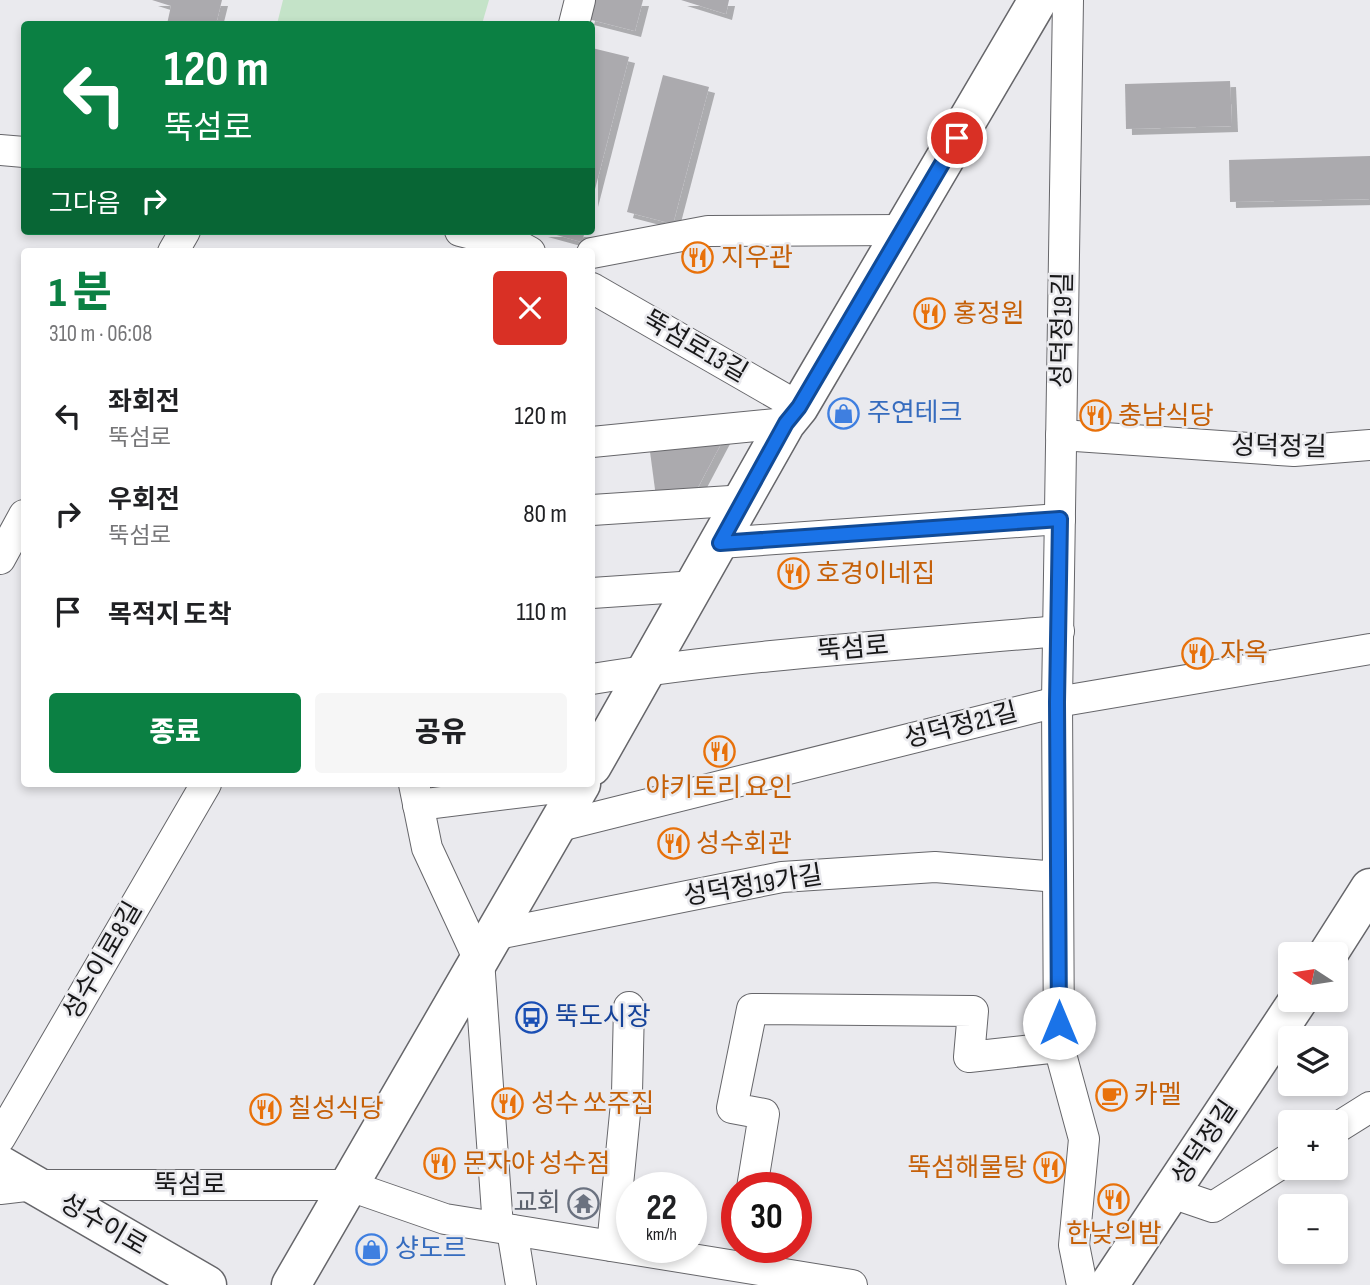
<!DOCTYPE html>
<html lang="ko">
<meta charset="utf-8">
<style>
:root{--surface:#fff;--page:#f6f6f6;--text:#202124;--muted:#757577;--accent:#0b8043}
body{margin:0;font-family:"Sofia Sans Condensed","Noto Sans KR",sans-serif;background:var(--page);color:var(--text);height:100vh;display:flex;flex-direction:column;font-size:26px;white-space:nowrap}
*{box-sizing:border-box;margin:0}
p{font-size:23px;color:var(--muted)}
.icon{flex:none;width:38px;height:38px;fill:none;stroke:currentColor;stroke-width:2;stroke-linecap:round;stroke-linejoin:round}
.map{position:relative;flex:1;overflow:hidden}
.details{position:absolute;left:21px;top:248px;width:574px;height:539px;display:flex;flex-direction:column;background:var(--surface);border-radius:7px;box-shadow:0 4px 10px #0003}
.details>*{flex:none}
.guide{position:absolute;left:21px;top:21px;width:574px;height:214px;border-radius:7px;box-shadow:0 4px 10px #0003;background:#0b8043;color:#fff;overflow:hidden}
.needle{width:46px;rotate:282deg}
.buttons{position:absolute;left:1278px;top:942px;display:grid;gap:14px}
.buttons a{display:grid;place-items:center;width:70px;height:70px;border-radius:7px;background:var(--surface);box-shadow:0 4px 10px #0003;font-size:35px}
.speed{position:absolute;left:616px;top:1172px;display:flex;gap:14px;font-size:35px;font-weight:700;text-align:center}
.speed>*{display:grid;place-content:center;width:91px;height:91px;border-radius:50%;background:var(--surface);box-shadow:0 4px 10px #0003;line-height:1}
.speed small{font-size:18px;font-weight:400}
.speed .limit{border:10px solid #d22;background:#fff;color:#111}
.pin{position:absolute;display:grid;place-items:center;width:60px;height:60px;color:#fff;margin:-30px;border:4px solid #fff;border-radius:50%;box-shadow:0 2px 7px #0007}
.me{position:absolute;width:77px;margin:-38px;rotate:0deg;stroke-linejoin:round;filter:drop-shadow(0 0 5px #0008)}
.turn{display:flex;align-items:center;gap:24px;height:147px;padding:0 28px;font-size:32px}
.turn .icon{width:91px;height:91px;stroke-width:2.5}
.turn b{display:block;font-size:49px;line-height:60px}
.then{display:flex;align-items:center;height:66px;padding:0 28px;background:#0003;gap:14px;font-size:26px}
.round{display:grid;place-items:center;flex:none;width:74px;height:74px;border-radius:7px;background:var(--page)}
.summary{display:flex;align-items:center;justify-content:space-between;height:119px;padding:0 28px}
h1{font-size:42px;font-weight:800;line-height:52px;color:var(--accent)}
.button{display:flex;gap:14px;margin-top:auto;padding:14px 28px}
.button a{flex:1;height:80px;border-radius:7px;background:var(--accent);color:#fff;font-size:28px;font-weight:800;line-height:80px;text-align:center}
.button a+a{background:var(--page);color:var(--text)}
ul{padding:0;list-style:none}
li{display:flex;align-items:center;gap:21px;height:98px;padding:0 28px}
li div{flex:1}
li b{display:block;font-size:26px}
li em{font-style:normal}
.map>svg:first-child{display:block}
.green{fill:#c4e3c8}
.building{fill:#abaaae;filter:url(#shadow)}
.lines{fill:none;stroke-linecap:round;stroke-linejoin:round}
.street-casing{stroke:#66666a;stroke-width:32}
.secondary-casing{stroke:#66666a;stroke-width:41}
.street{stroke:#fff;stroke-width:30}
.secondary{stroke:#fff;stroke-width:38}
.route-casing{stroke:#114b97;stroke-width:18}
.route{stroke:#1a73e8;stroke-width:12}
.labels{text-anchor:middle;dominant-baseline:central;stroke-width:5;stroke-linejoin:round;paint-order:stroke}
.food-label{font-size:26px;fill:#c56008;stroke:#eaeaee;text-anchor:start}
.street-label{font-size:26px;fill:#181819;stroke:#eaeaee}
.shop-label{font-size:26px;fill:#366cbe;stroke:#eaeaee;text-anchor:start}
.transit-label{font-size:26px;fill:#164399;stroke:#eaeaee;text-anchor:start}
.worship-label{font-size:26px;fill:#5b616d;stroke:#eaeaee;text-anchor:end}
</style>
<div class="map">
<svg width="1370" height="1285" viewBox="0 0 1370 1285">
<defs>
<filter id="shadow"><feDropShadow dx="6" dy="6" stdDeviation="0" flood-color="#0004"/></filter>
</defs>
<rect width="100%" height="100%" fill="#eaeaee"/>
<polygon class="green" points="283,0 489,0 482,24 277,24"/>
<g class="building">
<polygon points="152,0 222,0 216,24 167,24 171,6"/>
<polygon points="593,0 643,0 635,31 588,19"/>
<polygon points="681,0 729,0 726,14"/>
<polygon points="592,48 629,57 592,201"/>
<polygon points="663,75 709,87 673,224 627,212"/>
<polygon points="1230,81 1232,126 1126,129 1125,84"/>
<polygon points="1370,156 1370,199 1230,202 1229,160"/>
<polygon points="542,231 585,231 582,242"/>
<polygon points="724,438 696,491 656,497 649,444"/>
</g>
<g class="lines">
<defs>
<g id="street">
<polyline points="1068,0 1057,702 1059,1047 1084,1139 1074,1245 1082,1285"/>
<polyline points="574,24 580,0"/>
<polyline points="0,150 24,152"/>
<polyline points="460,231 519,246 530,252"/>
<polyline points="173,252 185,231"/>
<polyline points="592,253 708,231 903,230"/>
<polyline points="592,288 799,407"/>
<polyline points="1061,435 1294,451 1370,445"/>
<polyline points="592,442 786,423"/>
<polyline points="592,510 746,500"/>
<polyline points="720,543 1060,519"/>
<polyline points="0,559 24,515"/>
<polyline points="592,593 696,586"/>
<path d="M592 679C746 654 903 645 1059 631"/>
<polyline points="414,784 427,848 479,960 498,1227"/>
<polyline points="418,805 581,785"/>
<polyline points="556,827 1057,702 1370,649"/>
<polyline points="493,935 782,877 935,867 1058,877"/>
<polyline points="1335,1129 1370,1107"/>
<polyline points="0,1138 206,784"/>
<polyline points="752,1188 764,1114 732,1108 752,1009 973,1011 969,1057 1059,1047"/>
<polyline points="0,1189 34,1185 347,1185 445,1219 852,1285"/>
<polyline points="1172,1193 1213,1207 1290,1158"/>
<polyline points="512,1230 521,1285"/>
<polyline points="612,1246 627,1093 629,1007"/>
</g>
<g id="secondary">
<polyline points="592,766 786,423 799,407 1038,0"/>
<polyline points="1328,954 1370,888"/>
<polyline points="0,1165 207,1285"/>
<polyline points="291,1285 581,784"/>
<polyline points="1109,1285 1299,999"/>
</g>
</defs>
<use href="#street" class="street-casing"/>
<use href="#secondary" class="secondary-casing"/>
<use href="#street" class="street"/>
<use href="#secondary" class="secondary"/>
</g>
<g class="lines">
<defs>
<polyline id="route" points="957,138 799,407 786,423 720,543 1060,519 1057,702 1059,1023"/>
</defs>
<use href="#route" class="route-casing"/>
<use href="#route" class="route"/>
</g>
<defs>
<symbol id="restaurant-ring" viewBox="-11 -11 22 22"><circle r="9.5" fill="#eaeaee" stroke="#e8710a" stroke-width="1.5"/><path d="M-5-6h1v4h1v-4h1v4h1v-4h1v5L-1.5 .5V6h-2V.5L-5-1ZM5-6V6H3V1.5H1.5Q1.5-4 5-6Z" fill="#e8710a"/></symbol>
<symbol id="shop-ring" viewBox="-11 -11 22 22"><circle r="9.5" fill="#eaeaee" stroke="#3f7fe0" stroke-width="1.5"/><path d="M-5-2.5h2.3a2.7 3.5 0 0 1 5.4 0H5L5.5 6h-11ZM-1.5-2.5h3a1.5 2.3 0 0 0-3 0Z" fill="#3f7fe0"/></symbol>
<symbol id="bus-ring" viewBox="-11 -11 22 22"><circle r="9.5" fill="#eaeaee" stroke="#1a4fb4" stroke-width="1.5"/><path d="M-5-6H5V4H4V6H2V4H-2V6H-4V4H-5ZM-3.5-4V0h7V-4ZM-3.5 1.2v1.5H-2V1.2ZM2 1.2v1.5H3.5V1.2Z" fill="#1a4fb4"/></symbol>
<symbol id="cafe-ring" viewBox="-11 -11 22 22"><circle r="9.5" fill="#eaeaee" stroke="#e8710a" stroke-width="1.5"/><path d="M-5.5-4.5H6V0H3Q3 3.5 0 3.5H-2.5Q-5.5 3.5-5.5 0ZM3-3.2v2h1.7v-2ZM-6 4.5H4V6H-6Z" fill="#e8710a"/></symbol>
<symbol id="temple-ring" viewBox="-11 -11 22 22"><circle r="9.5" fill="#eaeaee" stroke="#6b7280" stroke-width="1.5"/><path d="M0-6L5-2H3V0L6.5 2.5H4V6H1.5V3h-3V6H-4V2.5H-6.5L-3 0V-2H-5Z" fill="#6b7280"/></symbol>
</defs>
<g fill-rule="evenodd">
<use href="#restaurant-ring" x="680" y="240" width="35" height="35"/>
<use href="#restaurant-ring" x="912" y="296" width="35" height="35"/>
<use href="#shop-ring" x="826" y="396" width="35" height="35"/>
<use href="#restaurant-ring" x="1078" y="398" width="35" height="35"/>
<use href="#restaurant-ring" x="776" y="556" width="35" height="35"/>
<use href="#restaurant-ring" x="1180" y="636" width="35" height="35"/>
<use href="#restaurant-ring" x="702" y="734" width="35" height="35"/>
<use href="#restaurant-ring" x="656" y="826" width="35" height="35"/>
<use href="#bus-ring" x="514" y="1000" width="35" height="35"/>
<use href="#cafe-ring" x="1094" y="1078" width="35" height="35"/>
<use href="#restaurant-ring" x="490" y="1086" width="35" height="35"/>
<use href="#restaurant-ring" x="248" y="1092" width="35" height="35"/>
<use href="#restaurant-ring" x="422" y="1146" width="35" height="35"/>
<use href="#restaurant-ring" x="1032" y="1150" width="35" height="35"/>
<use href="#restaurant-ring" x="1096" y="1182" width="35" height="35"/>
<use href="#temple-ring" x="566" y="1186" width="35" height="35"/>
<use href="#shop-ring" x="354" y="1232" width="35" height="35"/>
</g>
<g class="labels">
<g class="food-label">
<text x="721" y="258">지우관</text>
<text x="953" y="314">홍정원</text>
<text x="1118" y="416">충남식당</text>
<text x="816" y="574">호경이네집</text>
<text x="1220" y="653">자옥</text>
<text x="719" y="788" text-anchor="middle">야키토리 요인</text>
<text x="696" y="844">성수회관</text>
<text x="1134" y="1095">카멜</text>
<text x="531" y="1104">성수 쏘주집</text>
<text x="288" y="1109">칠성식당</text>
<text x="463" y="1164">몬자야 성수점</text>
<text x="1027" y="1168" text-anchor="end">뚝섬해물탕</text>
<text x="1114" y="1234" text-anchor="middle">한낮의밤</text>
</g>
<g class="street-label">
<text transform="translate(1063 330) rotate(-89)">성덕정19길</text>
<text transform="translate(695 347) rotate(30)">뚝섬로13길</text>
<text transform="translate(1279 447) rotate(1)">성덕정길</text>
<text transform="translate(853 649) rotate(-5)">뚝섬로</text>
<text transform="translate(961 726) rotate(-14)">성덕정21길</text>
<text transform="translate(753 886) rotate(-9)">성덕정19가길</text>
<text transform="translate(103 961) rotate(-60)">성수이로8길</text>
<text transform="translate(1205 1143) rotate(-56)">성덕정길</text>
<text x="190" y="1185">뚝섬로</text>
<text transform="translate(103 1225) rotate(30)">성수이로</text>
</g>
<g class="shop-label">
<text x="867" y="413">주연테크</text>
<text x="395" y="1249">샹도르</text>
</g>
<g class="transit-label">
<text x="555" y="1017">뚝도시장</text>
</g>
<g class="worship-label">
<text x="561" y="1203">교회</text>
</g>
</g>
</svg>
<div class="buttons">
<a><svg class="needle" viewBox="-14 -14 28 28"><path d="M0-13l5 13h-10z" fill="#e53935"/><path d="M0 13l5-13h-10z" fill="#757577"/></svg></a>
<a><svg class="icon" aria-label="layers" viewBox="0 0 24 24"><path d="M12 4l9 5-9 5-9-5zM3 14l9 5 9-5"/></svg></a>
<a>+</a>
<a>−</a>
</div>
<div class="speed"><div>22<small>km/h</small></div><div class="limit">30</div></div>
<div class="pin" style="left:957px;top:138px;background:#d93025"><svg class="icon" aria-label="arrive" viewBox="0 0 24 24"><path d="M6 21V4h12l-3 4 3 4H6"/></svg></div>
<svg class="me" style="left:1059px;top:1023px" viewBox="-20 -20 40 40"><circle r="19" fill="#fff"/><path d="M0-13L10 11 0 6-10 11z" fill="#1a73e8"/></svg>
<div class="guide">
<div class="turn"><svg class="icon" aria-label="left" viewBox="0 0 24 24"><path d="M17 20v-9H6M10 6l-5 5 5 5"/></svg><div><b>120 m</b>뚝섬로</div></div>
<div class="then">그다음<svg class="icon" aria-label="right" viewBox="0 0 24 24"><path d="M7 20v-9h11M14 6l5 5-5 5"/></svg></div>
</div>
<section class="details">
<div class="summary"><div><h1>1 분</h1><p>310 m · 06:08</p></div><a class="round" style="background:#d93025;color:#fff"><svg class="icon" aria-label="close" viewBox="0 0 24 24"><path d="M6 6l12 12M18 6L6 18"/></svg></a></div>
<ul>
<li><svg class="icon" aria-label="left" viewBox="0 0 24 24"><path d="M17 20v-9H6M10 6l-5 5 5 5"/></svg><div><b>좌회전</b><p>뚝섬로</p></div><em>120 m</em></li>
<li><svg class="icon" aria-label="right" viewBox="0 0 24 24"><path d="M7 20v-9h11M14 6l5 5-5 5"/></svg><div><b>우회전</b><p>뚝섬로</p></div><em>80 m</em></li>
<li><svg class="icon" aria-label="arrive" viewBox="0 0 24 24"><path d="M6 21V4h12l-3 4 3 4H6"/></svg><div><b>목적지 도착</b></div><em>110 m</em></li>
</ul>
<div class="button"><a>종료</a><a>공유</a></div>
</section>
</div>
